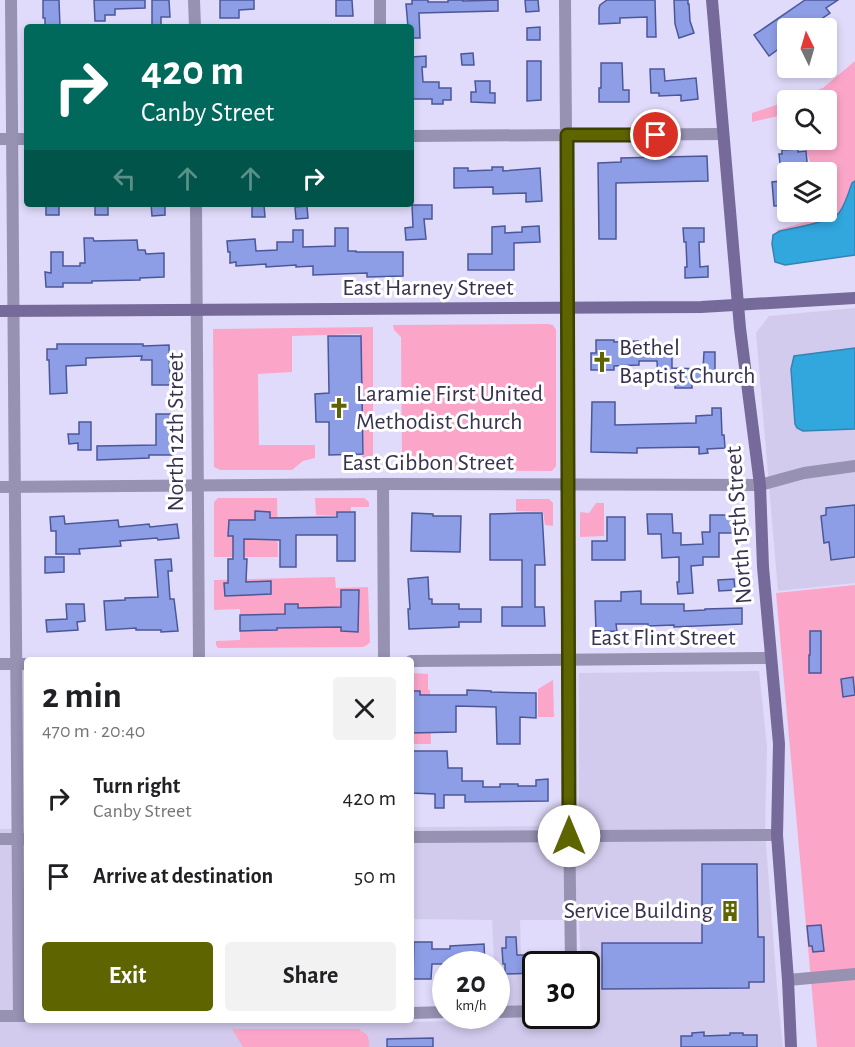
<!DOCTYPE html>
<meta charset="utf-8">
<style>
:root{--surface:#fff;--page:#f2f2f2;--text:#202124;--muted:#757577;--accent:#5e6400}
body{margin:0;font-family:"Alegreya Sans",sans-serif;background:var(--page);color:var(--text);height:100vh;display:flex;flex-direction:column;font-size:22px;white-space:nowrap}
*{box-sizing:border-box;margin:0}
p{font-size:20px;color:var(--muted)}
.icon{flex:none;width:33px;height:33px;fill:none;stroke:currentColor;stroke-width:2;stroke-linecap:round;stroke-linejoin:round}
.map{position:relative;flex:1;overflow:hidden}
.panel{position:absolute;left:24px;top:657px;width:390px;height:366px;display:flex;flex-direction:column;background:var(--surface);border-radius:6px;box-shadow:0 3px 9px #0003}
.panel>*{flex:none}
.guide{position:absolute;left:24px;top:24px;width:390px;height:183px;border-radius:6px;box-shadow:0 3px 9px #0003;background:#00695c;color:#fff;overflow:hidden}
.needle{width:39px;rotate:355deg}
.tools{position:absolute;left:777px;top:18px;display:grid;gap:12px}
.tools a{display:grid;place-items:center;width:60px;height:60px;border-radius:6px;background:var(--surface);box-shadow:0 3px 9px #0003;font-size:30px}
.speed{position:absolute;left:432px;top:951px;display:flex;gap:12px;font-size:30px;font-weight:700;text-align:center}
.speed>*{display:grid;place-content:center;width:78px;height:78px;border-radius:50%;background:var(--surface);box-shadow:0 3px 9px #0003;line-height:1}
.speed small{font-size:15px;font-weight:400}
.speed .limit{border:3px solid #111;border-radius:9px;background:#fff;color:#111}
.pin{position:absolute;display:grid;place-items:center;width:51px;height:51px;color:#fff;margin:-26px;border:3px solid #fff;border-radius:50%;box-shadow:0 2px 6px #0007}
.me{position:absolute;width:66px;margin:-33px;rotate:0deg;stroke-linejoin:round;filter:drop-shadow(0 0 4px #0008)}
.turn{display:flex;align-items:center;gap:21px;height:126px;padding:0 18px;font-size:27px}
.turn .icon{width:78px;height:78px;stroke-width:2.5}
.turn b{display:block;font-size:42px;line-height:51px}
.lanes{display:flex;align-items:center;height:57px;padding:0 18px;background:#0003;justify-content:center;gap:30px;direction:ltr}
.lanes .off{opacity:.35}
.round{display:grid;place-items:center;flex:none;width:63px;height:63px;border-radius:6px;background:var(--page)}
.headline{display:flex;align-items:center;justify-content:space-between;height:102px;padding:0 18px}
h1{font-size:36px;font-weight:600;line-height:45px}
.primary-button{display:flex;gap:12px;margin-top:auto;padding:12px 18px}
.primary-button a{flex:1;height:69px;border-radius:6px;background:var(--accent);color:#fff;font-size:24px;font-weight:600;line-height:69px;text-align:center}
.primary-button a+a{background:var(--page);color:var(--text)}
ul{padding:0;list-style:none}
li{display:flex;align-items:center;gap:18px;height:78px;padding:0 18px}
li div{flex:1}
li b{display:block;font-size:22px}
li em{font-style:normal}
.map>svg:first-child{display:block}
.built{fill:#d2cbed;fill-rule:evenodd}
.green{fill:#fba6c9}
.water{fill:#31a7de;stroke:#3384b3;stroke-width:1.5}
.building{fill:#8d9ee6;stroke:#4b5799;stroke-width:1.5}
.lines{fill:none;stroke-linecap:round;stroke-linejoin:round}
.street{stroke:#9791b2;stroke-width:12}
.secondary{stroke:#756a9a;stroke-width:12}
.route-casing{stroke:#3d4100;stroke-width:15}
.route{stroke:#5e6400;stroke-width:10}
.labels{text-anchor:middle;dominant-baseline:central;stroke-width:6;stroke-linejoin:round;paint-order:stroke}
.street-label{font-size:24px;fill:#383150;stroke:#fff}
.poi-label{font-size:24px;fill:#383150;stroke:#fff;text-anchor:start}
</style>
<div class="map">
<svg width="855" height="1047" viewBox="0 0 855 1047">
<rect width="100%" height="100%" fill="#e0dbfa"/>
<g class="built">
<polygon points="855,308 855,583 778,591 756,333 769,316"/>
<path d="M759 671 767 747 765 831 778 1000 783 1047H0V829H27V1020H374V1022L497 1021 496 964H494L492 920 411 919V827L579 826V673ZM520 920H579L581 964H586V1016H582V1021H523Z"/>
</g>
<g class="green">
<polygon points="855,61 855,256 779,260 774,241 777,230 829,215 827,208 826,172 814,172 802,140 826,140 826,100 788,100 823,88"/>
<polygon points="788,101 787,114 752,122 752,113"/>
<polygon points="548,324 553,325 556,330 556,466 552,471 393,470 393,463 402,458 401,337 394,330 393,325"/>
<polygon points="373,327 373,469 346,469 364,455 360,334 292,336 292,372 258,374 259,445 315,445 315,458 303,461 292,470 220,470 214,467 213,329"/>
<polygon points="218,498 277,498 278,557 214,557 214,502"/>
<polygon points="315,498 364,498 369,502 369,507 351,507 351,511 337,511 336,516 316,515"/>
<polygon points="516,499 549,499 553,503 553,526 545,525 543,512 516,511"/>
<polygon points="596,503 604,503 604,536 580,537 580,512 589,513"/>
<polygon points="335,577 336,588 368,587 370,642 367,645 363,647 218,648 216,645 216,641 240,640 240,609 214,610 214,580"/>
<polygon points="855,585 855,1047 817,1047 776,593"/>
<polygon points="411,673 428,674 428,690 430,690 431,744 411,744"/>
<polygon points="553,680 554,717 538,717 538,689"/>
<path d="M232 1029H360V1031C369 1033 369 1039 369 1047H243Z"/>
</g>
<g class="water">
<path d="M855 181V255L785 265 775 262 772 244 773 235 780 231C793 228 831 222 839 213 845 205 849 192 852 183Z"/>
<polygon points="855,348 855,429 803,431 797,428 795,424 791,369 794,356"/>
</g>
<g class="building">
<polygon points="43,0 59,0 60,27 45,26 45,18 43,18"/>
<polygon points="94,0 145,0 145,8 115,9 115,15 105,15 105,21 95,21"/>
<polygon points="152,0 169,0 170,17 161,17 161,27 152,27"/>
<polygon points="220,0 254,0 254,9 239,10 239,18 220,18"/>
<polygon points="336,0 352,0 353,16 336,16"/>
<polygon points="412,0 428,0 428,2 448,2 448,0 463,0 463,1 498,0 498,11 419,13 420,38 411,38 411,27 408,27 406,4 412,4"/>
<polygon points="525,0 538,0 539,11 526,12"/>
<polygon points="607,0 655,0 656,37 647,37 647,17 620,18 620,23 599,24 599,8 600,5"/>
<polygon points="674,0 688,0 688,4 689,4 690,21 694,33 679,38 675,24"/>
<polygon points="805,0 838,0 826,8 830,13 808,28 788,28 788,42 769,56 754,35"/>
<polygon points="540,27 540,40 527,40 527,28"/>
<polygon points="473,53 474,65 462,65 461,54"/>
<polygon points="426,56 426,67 422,67 423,82 439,82 439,88 451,88 451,100 443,100 443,104 432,104 432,99 411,99 411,57"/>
<polygon points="527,61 541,61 541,100 527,101"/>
<polygon points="601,63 622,63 623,90 629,90 629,102 599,102 599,88 601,88"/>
<polygon points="650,69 664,69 665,81 696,78 698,99 681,101 681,95 659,96 659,93 651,93"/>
<polygon points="475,81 490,81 490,93 495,93 495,103 471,102 471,92 476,92"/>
<polygon points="798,149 798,152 806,151 808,172 781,172 779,154 782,154 782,150"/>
<polygon points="707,156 708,181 616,183 616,239 599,239 598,163 621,162 621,158"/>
<polygon points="492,167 503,167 503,171 540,168 542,201 526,202 526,193 493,194 493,187 454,188 454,168 468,168 468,171 492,170"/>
<polygon points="788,180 788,205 774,206 772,182"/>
<rect x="46" y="204" width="13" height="11"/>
<rect x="95" y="204" width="13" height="11"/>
<polygon points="151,204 165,204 165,215 152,216"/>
<polygon points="252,205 264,205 265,217 252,217"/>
<polygon points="412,205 432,205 432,219 424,219 426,239 406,240 405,228 413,227"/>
<polygon points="307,206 308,218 296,219 295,207"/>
<polygon points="505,226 505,233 522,232 522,227 539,226 540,242 514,243 514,270 468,270 468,254 492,254 492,227"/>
<polygon points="335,228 348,228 348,251 356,251 356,252 403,252 403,276 367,277 367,273 313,275 313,266 296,267 296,265 266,267 266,264 236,266 236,262 230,263 230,252 228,252 227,241 255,239 256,251 277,250 277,242 293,242 293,230 303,230 303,247 335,246"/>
<polygon points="683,228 704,228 704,242 699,242 700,267 708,266 708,277 685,278 685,267 687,267 686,242 684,242"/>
<polygon points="84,238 93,238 94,241 137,240 138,250 145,250 146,254 164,253 164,277 140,278 140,280 92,281 92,283 63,283 63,287 46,287 45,272 51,273 51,252 63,252 63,266 80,266 80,263 85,263"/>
<polygon points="328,336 361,336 363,454 329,455 329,422 316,422 315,394 329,393"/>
<polygon points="596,340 614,340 614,342 638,341 638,344 672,344 672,368 703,369 704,352 715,352 715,380 692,379 692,388 675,388 675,381 658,381 657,361 639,361 639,365 614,366 614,370 591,370 591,353 596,353"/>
<polygon points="57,344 143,344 143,346 169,345 170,385 152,385 152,360 141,360 142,356 86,358 86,365 66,366 67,393 50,394 49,360 47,360 47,349 57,349"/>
<polygon points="592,402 615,402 615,425 696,423 696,416 712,415 712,408 721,408 722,435 724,435 725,448 707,449 708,453 699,454 699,447 637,448 637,453 591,452"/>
<polygon points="156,414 174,414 174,455 149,455 149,458 97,460 97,446 156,445"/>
<polygon points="79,422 91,422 91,450 78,450 78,443 69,444 68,434 79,434"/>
<polygon points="855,505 855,557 831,560 829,542 824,543 821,516 826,515 826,508"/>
<polygon points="255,511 270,512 270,518 337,517 337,512 355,512 355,561 337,561 337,535 296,535 296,567 280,567 280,540 244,539 244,559 247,559 246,582 271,581 271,594 225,596 224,583 228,583 228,559 233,559 233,536 228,536 229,520 255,520"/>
<polygon points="412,513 433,514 433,516 461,516 460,552 411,551"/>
<polygon points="524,513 542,513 545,565 535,565 535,607 544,607 545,626 502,626 502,607 522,607 522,560 490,560 490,514"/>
<polygon points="647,514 672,514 673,533 681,533 681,545 703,544 702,532 710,532 710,515 732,515 732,533 719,533 719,557 703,557 703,565 691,566 693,593 678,594 677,582 679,582 679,557 662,558 661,534 648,534"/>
<polygon points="64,516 65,524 118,520 119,527 149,524 150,527 177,524 179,538 158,540 157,538 120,541 121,546 79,549 80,554 56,554 56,531 51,531 50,517"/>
<polygon points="607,517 625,517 625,560 592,560 592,541 607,541"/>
<polygon points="45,557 64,557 64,572 45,573"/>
<polygon points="171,559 172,571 168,571 170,599 174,599 178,631 161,632 161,630 136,630 136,628 106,630 104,601 125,600 125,598 158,597 155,560"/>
<polygon points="428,577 429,599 432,599 432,604 459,604 459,609 481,609 481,622 459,622 459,627 409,629 408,609 410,609 408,579"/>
<polygon points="734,579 735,590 719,591 718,580"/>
<polygon points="341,590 359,590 358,632 341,631 341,627 277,628 277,630 240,631 240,615 285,614 285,604 298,604 298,608 341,607"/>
<polygon points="641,591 641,604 684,604 684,611 705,610 705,609 742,608 742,624 674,627 674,625 648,626 648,624 616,624 617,631 596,632 595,601 621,601 621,592"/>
<polygon points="66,604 84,604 85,621 77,622 78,630 47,632 46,620 67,619"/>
<polygon points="810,631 821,631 821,673 809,673 809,655 810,655"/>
<polygon points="853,677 855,695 843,697 841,679"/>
<polygon points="467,690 491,691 491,692 536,693 536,718 520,717 520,744 497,744 496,707 456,706 456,732 411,733 411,691 420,691 420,695 467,695"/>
<polygon points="411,751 447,751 448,768 462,768 462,781 483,781 483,787 500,787 500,784 518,784 518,786 536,786 536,780 548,779 548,801 465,802 465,795 444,795 444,808 435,808 435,794 411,793"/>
<polygon points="702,864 757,864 758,937 764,937 764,982 749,982 749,988 602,989 602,943 702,943"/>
<polygon points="821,925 824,951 813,952 812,946 809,946 807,926"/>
<polygon points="506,937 516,937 517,955 545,955 546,964 536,964 536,973 505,974 505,964 503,964 502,948 506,948"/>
<polygon points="414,942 432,942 432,949 450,949 450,946 484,944 485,964 432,964 431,979 413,979"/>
<polygon points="704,1032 704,1036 730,1035 730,1033 743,1033 743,1035 757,1035 757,1047 681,1047 681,1036 692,1036 692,1033"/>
<polygon points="433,1038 433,1047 387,1047 387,1039"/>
</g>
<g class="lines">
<g class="street">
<polyline points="11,0 19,1016"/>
<polyline points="194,0 195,27"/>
<polyline points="380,0 380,27"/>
<polyline points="565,0 568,404 569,817 571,964"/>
<polyline points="411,136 723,134"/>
<polyline points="0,139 27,139"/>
<polyline points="196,204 199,660"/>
<polyline points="383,484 384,660"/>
<polyline points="0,487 383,484 760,485 804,473 855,466"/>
<polyline points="411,661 771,658"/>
<polyline points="0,664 27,664"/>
<polyline points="411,837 777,835"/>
<polyline points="0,839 27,839"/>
<polyline points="788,980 855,974"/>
<polyline points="496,1012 536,1011"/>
<polyline points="411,1013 446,1012"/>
<polyline points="0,1016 26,1016"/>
</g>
<g class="secondary">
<polyline points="712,0 740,328 760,485 763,567 779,744 777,835 788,980 791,1047"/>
<polyline points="0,311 701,307 855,298"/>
</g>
</g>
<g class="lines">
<defs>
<polyline id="route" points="569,836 567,135 656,135"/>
</defs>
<use href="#route" class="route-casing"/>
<use href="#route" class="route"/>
</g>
<defs>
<symbol id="church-bare" viewBox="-9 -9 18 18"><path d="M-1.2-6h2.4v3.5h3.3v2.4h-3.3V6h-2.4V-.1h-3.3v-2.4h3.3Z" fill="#5e6400" stroke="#fff" stroke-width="2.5" paint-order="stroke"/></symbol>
<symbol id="building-bare" viewBox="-9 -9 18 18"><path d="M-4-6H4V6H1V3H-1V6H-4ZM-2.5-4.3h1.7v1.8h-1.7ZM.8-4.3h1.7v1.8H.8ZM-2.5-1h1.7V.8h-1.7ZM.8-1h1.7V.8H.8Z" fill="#5e6400" stroke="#fff" stroke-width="2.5" paint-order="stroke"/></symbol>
</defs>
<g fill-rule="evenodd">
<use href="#church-bare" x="587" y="347" width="30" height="30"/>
<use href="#church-bare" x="324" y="393" width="30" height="30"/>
<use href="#building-bare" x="715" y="896" width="30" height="30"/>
</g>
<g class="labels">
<g class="street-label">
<text x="428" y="288">East Harney Street</text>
<text transform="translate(176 432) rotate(-90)">North 12th Street</text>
<text x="428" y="463">East Gibbon Street</text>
<text transform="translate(739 525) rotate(-94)">North 15th Street</text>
<text x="663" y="638">East Flint Street</text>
</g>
<g class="poi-label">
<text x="619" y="348">Bethel<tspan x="619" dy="28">Baptist Church</tspan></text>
<text x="356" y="394">Laramie First United<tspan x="356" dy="28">Methodist Church</tspan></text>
<text x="713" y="911" text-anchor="end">Service Building</text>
</g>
</g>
</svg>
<div class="tools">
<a><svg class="needle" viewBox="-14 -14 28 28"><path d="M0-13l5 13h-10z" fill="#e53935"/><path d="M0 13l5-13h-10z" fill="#757577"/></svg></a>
<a><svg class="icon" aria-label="search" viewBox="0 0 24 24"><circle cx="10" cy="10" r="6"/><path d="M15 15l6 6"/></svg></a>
<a><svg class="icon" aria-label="layers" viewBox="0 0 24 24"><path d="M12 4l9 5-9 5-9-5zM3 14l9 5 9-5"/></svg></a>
</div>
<div class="speed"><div>20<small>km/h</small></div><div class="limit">30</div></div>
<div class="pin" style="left:656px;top:135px;background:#d93025"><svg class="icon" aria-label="arrive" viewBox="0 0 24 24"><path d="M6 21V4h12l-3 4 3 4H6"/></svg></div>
<svg class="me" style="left:569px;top:836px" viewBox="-20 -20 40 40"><circle r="19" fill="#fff"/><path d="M0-13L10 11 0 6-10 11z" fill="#5e6400"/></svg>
<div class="guide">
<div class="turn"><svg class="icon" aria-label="right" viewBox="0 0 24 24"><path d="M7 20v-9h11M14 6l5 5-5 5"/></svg><div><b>420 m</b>Canby Street</div></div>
<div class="lanes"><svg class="icon off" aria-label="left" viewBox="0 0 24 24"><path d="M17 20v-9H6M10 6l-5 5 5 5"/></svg><svg class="icon off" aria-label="ahead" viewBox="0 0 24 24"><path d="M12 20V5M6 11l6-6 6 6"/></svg><svg class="icon off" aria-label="ahead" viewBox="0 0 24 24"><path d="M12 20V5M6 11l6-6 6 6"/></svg><svg class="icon" aria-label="right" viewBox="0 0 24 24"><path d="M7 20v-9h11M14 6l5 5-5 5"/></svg></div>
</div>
<section class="panel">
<div class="headline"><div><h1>2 min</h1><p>470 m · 20:40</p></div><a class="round"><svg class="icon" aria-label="close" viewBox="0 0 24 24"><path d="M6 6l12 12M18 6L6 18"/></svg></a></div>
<ul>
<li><svg class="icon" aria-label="right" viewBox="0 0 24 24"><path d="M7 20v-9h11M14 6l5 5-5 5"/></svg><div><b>Turn right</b><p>Canby Street</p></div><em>420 m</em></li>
<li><svg class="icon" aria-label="arrive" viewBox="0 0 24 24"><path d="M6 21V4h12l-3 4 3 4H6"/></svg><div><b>Arrive at destination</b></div><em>50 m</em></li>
</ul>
<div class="primary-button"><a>Exit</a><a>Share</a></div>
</section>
</div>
